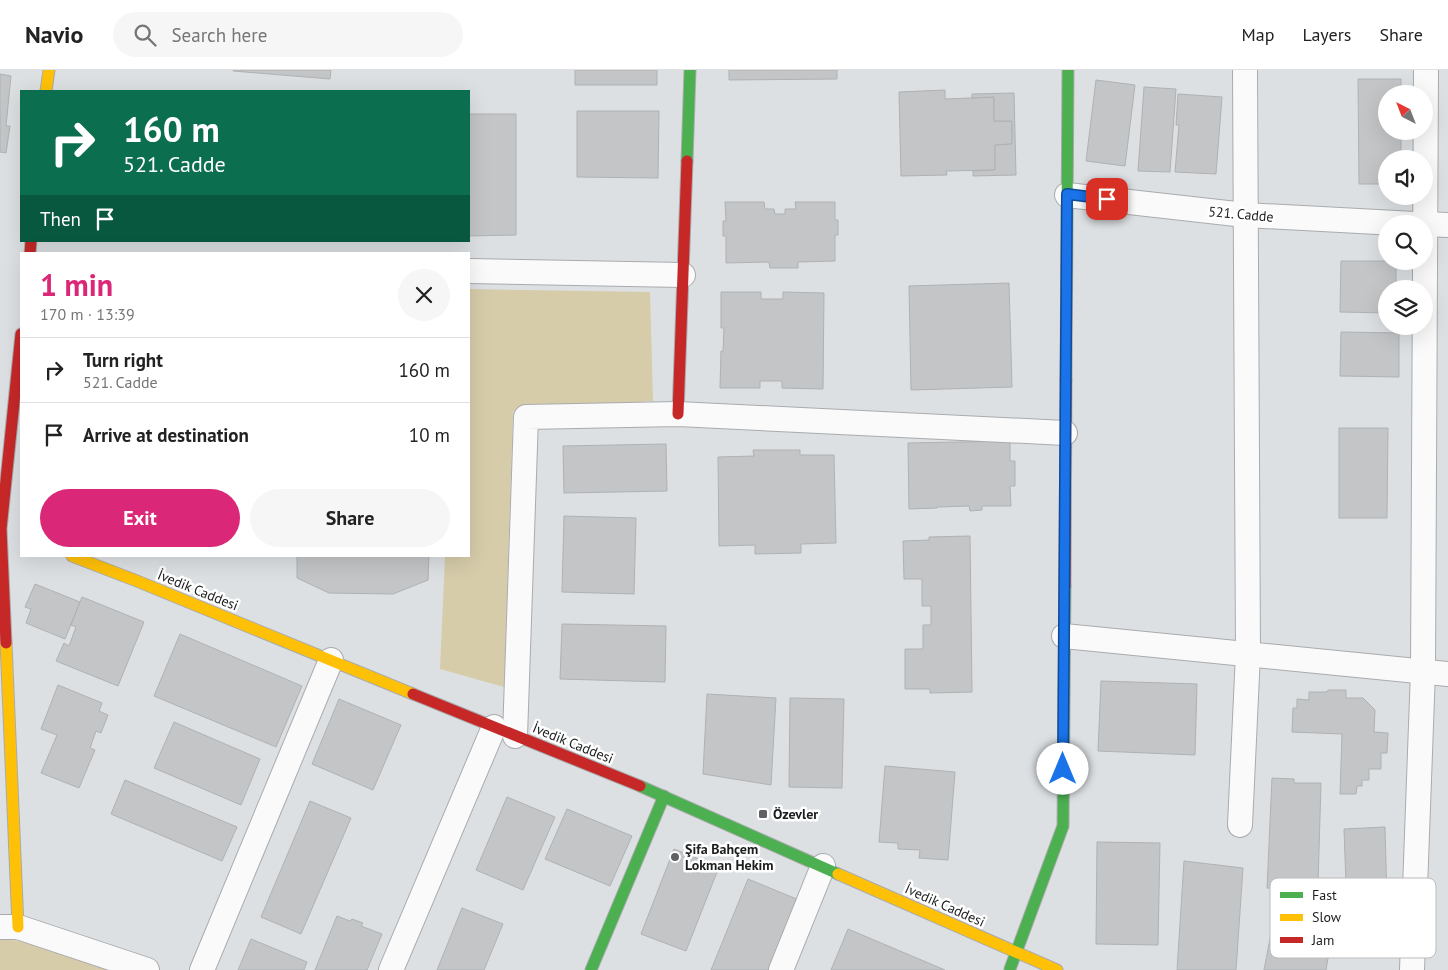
<!DOCTYPE html>
<meta charset="utf-8">
<style>
:root{--surface:#fff;--page:#f6f6f6;--text:#222;--muted:#767676;--line:#e0e0e0;--accent:#db2777}
body{margin:0;font-family:"PT Sans",sans-serif;background:var(--page);color:var(--text);height:100vh;display:flex;flex-direction:column;font-size:19px;white-space:nowrap}
*{box-sizing:border-box;margin:0}
p{font-size:16px;color:var(--muted)}
.icon{flex:none;width:28px;height:28px;fill:none;stroke:currentColor;stroke-width:2;stroke-linecap:round;stroke-linejoin:round}
.map{position:relative;flex:1;overflow:hidden}
.sheet{position:absolute;left:20px;top:182px;width:450px;height:305px;display:flex;flex-direction:column;background:var(--surface);border-radius:0px;box-shadow:0 5px 20px #0002}
.sheet>*{flex:none}
.hud{position:absolute;left:20px;top:20px;width:450px;height:152px;border-radius:0px;box-shadow:0 5px 20px #0002;background:#0b6e4f;color:#fff;overflow:hidden}
.needle{width:32px;rotate:318deg}
.tools{position:absolute;left:1378px;top:15px;display:grid;gap:10px}
.tools a{display:grid;place-items:center;width:55px;height:55px;border-radius:50%;background:var(--surface);box-shadow:0 5px 20px #0002;font-size:25px}
.pin{position:absolute;display:grid;place-items:center;width:42px;height:42px;color:#fff;margin:-21px;border-radius:10px;box-shadow:0 2px 8px #0006}
.me{position:absolute;width:55px;margin:-28px;rotate:0deg;stroke-linejoin:round;filter:drop-shadow(0 0 4px #0008)}
.turn{display:flex;align-items:center;gap:18px;height:105px;padding:0 20px;font-size:22px}
.turn .icon{width:65px;height:65px;stroke-width:2.5}
.turn b{display:block;font-size:35px;line-height:42px}
.then{display:flex;align-items:center;height:48px;padding:0 20px;background:#0003;gap:10px;font-size:19px}
.round{display:grid;place-items:center;flex:none;width:52px;height:52px;border-radius:26px;background:var(--page)}
.headline{display:flex;align-items:center;justify-content:space-between;height:85px;padding:0 20px}
h1{font-size:30px;font-weight:600;line-height:38px;color:var(--accent)}
.cta{display:flex;gap:10px;margin-top:auto;padding:10px 20px}
.cta a{flex:1;height:58px;border-radius:30px;background:var(--accent);color:#fff;font-size:20px;font-weight:600;line-height:58px;text-align:center}
.cta a+a{background:var(--page);color:var(--text)}
ul{padding:0;list-style:none}
li{display:flex;align-items:center;gap:15px;height:65px;padding:0 20px;border-top:1px solid var(--line)}
li div{flex:1}
li b{display:block;font-size:19px}
li em{font-style:normal}
header{display:flex;align-items:center;gap:30px;box-sizing:border-box;height:70px;padding:0 25px;background:var(--surface);border-bottom:1px solid var(--line)}
header strong{font-size:24px}
nav{display:flex;gap:28px;margin-inline-start:auto;font-size:18px}
.search{width:350px;height:45px;background:var(--page);display:flex;align-items:center;gap:12px;box-sizing:border-box;padding:0 18px;border-radius:28px;color:var(--muted);font-size:19px}
.map>svg:first-child{display:block}
.green{fill:#d6ccaa}
.building{fill:#c3c5c7;stroke:#afb2b4}
.lines{fill:none;stroke-linecap:round;stroke-linejoin:round}
.street-casing{stroke:#a9abad;stroke-width:26}
.fast-casing{stroke:#a9abad;stroke-width:13}
.slow-casing{stroke:#a9abad;stroke-width:13}
.jam-casing{stroke:#a9abad;stroke-width:13}
.street{stroke:#fafafb;stroke-width:24}
.fast{stroke:#4caf50;stroke-width:11}
.slow{stroke:#ffc107;stroke-width:11}
.jam{stroke:#c62828;stroke-width:11}
.route-casing{stroke:#114b97;stroke-width:12}
.route{stroke:#1a73e8;stroke-width:9}
.poi-dot{fill:#5f6163;stroke:#fff;stroke-width:2}
.labels{text-anchor:middle;dominant-baseline:central;stroke-width:5;stroke-linejoin:round;paint-order:stroke}
.street-label{font-size:14px;fill:#1b1d1e;stroke:#fff}
.poi-label{font-size:14px;font-weight:bold;fill:#1b1d1e;stroke:#fff;text-anchor:start}
.key{fill:#fff;stroke:#bbbbbc;stroke-width:1}
.key-label{font-size:14px;fill:#1b1d1e}
</style>
<header>
<strong>Navio</strong>
<div class="search"><svg class="icon" aria-label="search" viewBox="0 0 24 24"><circle cx="10" cy="10" r="6"/><path d="M15 15l6 6"/></svg>Search here</div>
<nav><a>Map</a><a>Layers</a><a>Share</a></nav>
</header>
<div class="map">
<svg width="1448" height="900" viewBox="0 0 1448 900">
<rect width="100%" height="100%" fill="#dde0e3"/>
<g class="green">
<polygon points="469,219 650,222 653,331 513,341 504,617 440,599 445,486 469,486"/>
<polygon points="0,869 40,873 110,900 0,900"/>
</g>
<g class="building">
<polygon points="233,0 331,0 330,9 233,1"/>
<rect x="575" y="0" width="82" height="15"/>
<polygon points="729,0 837,0 837,9 729,10"/>
<polygon points="0,4 11,6 6,56 10,56 6,83 0,82"/>
<polygon points="1358,9 1401,9 1401,24 1386,24 1386,61 1401,61 1401,89 1386,89 1386,114 1359,114"/>
<polygon points="1096,10 1135,15 1125,96 1086,91"/>
<polygon points="1144,17 1176,19 1170,102 1138,101"/>
<polygon points="945,20 945,29 994,27 994,51 1012,51 1012,74 995,75 995,100 946,101 947,105 901,106 899,22"/>
<polygon points="1014,23 1016,105 973,106 973,101 995,100 995,75 1012,74 1012,51 994,51 994,27 972,28 972,24"/>
<polygon points="1178,24 1222,27 1216,104 1175,102 1179,55 1176,55"/>
<polygon points="577,41 659,41 658,108 577,107"/>
<polygon points="469,44 516,44 516,165 469,166"/>
<polygon points="725,132 764,132 765,139 774,139 775,144 785,144 785,139 796,139 795,132 835,132 835,150 838,150 838,165 835,165 835,191 798,192 798,198 770,198 769,192 726,193 726,166 723,166 723,151 726,151"/>
<polygon points="1341,191 1396,191 1396,219 1386,219 1386,243 1340,242"/>
<polygon points="1009,213 1012,317 911,320 909,216"/>
<polygon points="721,222 761,222 761,229 783,229 783,222 824,223 823,319 782,318 782,311 760,311 760,318 720,318 721,281 723,281 724,258 721,258"/>
<polygon points="1341,262 1399,263 1399,307 1340,306"/>
<polygon points="1339,358 1388,358 1387,448 1339,448"/>
<polygon points="1010,371 1010,391 1015,391 1015,416 1010,416 1011,436 982,436 982,440 970,441 969,436 938,437 937,438 909,439 908,373"/>
<polygon points="666,374 667,421 564,423 563,376"/>
<polygon points="753,380 800,380 800,385 834,385 836,473 801,474 801,483 755,484 755,475 719,476 718,387 754,386"/>
<polygon points="564,446 636,448 634,524 562,522"/>
<polygon points="970,466 972,622 930,623 930,619 905,619 905,579 923,579 923,555 931,555 931,536 922,536 922,509 904,509 903,471 929,470 929,467"/>
<polygon points="297,486 429,486 428,510 393,524 329,523 297,508"/>
<polygon points="35,514 80,532 65,569 26,553 31,539 25,537"/>
<polygon points="82,527 144,552 118,616 56,591 64,573 69,576 76,557 71,555"/>
<polygon points="562,554 666,556 665,612 560,609"/>
<polygon points="180,564 302,616 276,677 154,626"/>
<polygon points="1101,611 1197,614 1195,685 1098,681"/>
<polygon points="58,615 102,633 99,641 108,645 101,663 96,661 90,678 95,680 79,718 41,703 57,665 41,659"/>
<polygon points="1328,620 1346,620 1346,628 1363,628 1375,640 1374,662 1388,663 1387,683 1381,683 1381,699 1369,699 1369,710 1362,710 1362,716 1357,716 1356,724 1340,724 1342,664 1292,662 1293,638 1297,638 1297,629 1309,630 1309,622 1327,622"/>
<polygon points="707,624 776,628 771,715 703,704"/>
<polygon points="790,628 844,629 842,718 789,717"/>
<polygon points="339,629 401,655 373,720 312,694"/>
<polygon points="174,652 260,689 241,735 154,698"/>
<polygon points="885,696 955,702 948,790 919,788 920,780 898,779 898,773 879,772"/>
<polygon points="1272,708 1294,709 1294,713 1321,713 1318,815 1290,815 1289,819 1267,818"/>
<polygon points="125,710 237,757 222,791 111,744"/>
<polygon points="507,727 555,747 523,820 476,800"/>
<polygon points="310,731 351,748 301,864 261,847"/>
<polygon points="567,739 632,766 610,816 545,789"/>
<polygon points="1385,757 1388,869 1348,870 1344,759"/>
<polygon points="1097,772 1160,773 1158,875 1096,874"/>
<polygon points="674,779 719,797 686,881 641,864"/>
<polygon points="1184,791 1243,798 1236,900 1177,900"/>
<polygon points="748,809 799,830 770,900 711,900"/>
<polygon points="462,838 503,854 484,900 437,900"/>
<polygon points="337,846 350,851 352,849 363,853 361,856 382,864 367,900 315,900"/>
<polygon points="1274,848 1333,859 1326,900 1264,900"/>
<polygon points="848,859 945,900 831,900"/>
<polygon points="251,869 307,892 304,900 238,900"/>
</g>
<g class="lines">
<defs>
<g id="street">
<polyline points="1067,125 1245,145 1415,154"/>
<polyline points="1424,154 1448,155"/>
<polyline points="469,201 683,205"/>
<polyline points="1064,566 1448,604"/>
<polyline points="515,666 526,347 678,344 1065,363"/>
<polyline points="1240,755 1248,584 1245,0"/>
<polyline points="0,857 18,857 147,900"/>
<polyline points="202,900 331,590"/>
<polyline points="391,900 494,657"/>
<polyline points="781,900 823,796"/>
<polyline points="1412,900 1423,601 1426,0"/>
</g>
<g id="fast">
<polyline points="687,91 690,0"/>
<polyline points="1066,311 1068,0"/>
<polyline points="640,716 838,804"/>
<polyline points="1010,899 1063,756 1065,516"/>
<polyline points="591,900 664,726"/>
</g>
<g id="slow">
<polyline points="46,21 49,0"/>
<polyline points="72,486 137,511 413,624"/>
<polyline points="6,573 18,857"/>
<polyline points="838,804 1057,900"/>
</g>
<g id="jam">
<polyline points="30,184 31,171"/>
<polyline points="678,344 687,91"/>
<polyline points="1065,516 1066,311"/>
<polyline points="6,573 1,459 21,264"/>
<polyline points="413,624 640,716"/>
</g>
</defs>
<use href="#street" class="street-casing"/>
<use href="#fast" class="fast-casing"/>
<use href="#slow" class="slow-casing"/>
<use href="#jam" class="jam-casing"/>
<use href="#street" class="street"/>
<use href="#fast" class="fast"/>
<use href="#slow" class="slow"/>
<use href="#jam" class="jam"/>
</g>
<g class="lines">
<defs>
<polyline id="route" points="1063,699 1067,124 1107,129"/>
</defs>
<use href="#route" class="route-casing"/>
<use href="#route" class="route"/>
</g>
<g class="poi-dot">
<rect x="758" y="739" width="10" height="10" rx="2.5"/>
<circle cx="675" cy="787" r="5"/>
</g>
<g class="labels">
<g class="street-label">
<text transform="translate(1241 144) rotate(5)">521. Cadde</text>
<text transform="translate(198 520) rotate(22)">İvedik Caddesi</text>
<text transform="translate(573 673) rotate(22)">İvedik Caddesi</text>
<text transform="translate(945 835) rotate(24)">İvedik Caddesi</text>
</g>
<g class="poi-label">
<text x="773" y="744">Özevler</text>
<text x="685" y="779">Şifa Bahçem<tspan x="685" dy="16">Lokman Hekim</tspan></text>
</g>
</g>
<rect x="1270" y="808" width="166" height="80" rx="8" class="key"/>
<rect x="1280" y="822" width="23" height="6" fill="#4caf50"/>
<rect x="1280" y="844" width="23" height="7" fill="#ffc107"/>
<rect x="1280" y="867" width="23" height="6" fill="#c62828"/>
<g class="key-label">
<text x="1312" y="830">Fast</text>
<text x="1312" y="852">Slow</text>
<text x="1312" y="875">Jam</text>
</g>
</svg>
<div class="tools">
<a><svg class="needle" viewBox="-14 -14 28 28"><path d="M0-13l5 13h-10z" fill="#e53935"/><path d="M0 13l5-13h-10z" fill="#767676"/></svg></a>
<a><svg class="icon" aria-label="sound" viewBox="0 0 24 24"><path d="M4 9h4l5-4v14l-5-4H4zM17 9q2 3 0 6"/></svg></a>
<a><svg class="icon" aria-label="search" viewBox="0 0 24 24"><circle cx="10" cy="10" r="6"/><path d="M15 15l6 6"/></svg></a>
<a><svg class="icon" aria-label="layers" viewBox="0 0 24 24"><path d="M12 4l9 5-9 5-9-5zM3 14l9 5 9-5"/></svg></a>
</div>
<div class="pin" style="left:1107px;top:129px;background:#d93025"><svg class="icon" aria-label="arrive" viewBox="0 0 24 24"><path d="M6 21V4h12l-3 4 3 4H6"/></svg></div>
<svg class="me" style="left:1063px;top:699px" viewBox="-20 -20 40 40"><circle r="19" fill="#fff"/><path d="M0-13L10 11 0 6-10 11z" fill="#1a73e8"/></svg>
<div class="hud">
<div class="turn"><svg class="icon" aria-label="right" viewBox="0 0 24 24"><path d="M7 20v-9h11M14 6l5 5-5 5"/></svg><div><b>160 m</b>521. Cadde</div></div>
<div class="then">Then<svg class="icon" aria-label="arrive" viewBox="0 0 24 24"><path d="M6 21V4h12l-3 4 3 4H6"/></svg></div>
</div>
<section class="sheet">
<div class="headline"><div><h1>1 min</h1><p>170 m · 13:39</p></div><a class="round"><svg class="icon" aria-label="close" viewBox="0 0 24 24"><path d="M6 6l12 12M18 6L6 18"/></svg></a></div>
<ul>
<li><svg class="icon" aria-label="right" viewBox="0 0 24 24"><path d="M7 20v-9h11M14 6l5 5-5 5"/></svg><div><b>Turn right</b><p>521. Cadde</p></div><em>160 m</em></li>
<li><svg class="icon" aria-label="arrive" viewBox="0 0 24 24"><path d="M6 21V4h12l-3 4 3 4H6"/></svg><div><b>Arrive at destination</b></div><em>10 m</em></li>
</ul>
<div class="cta"><a>Exit</a><a>Share</a></div>
</section>
</div>
